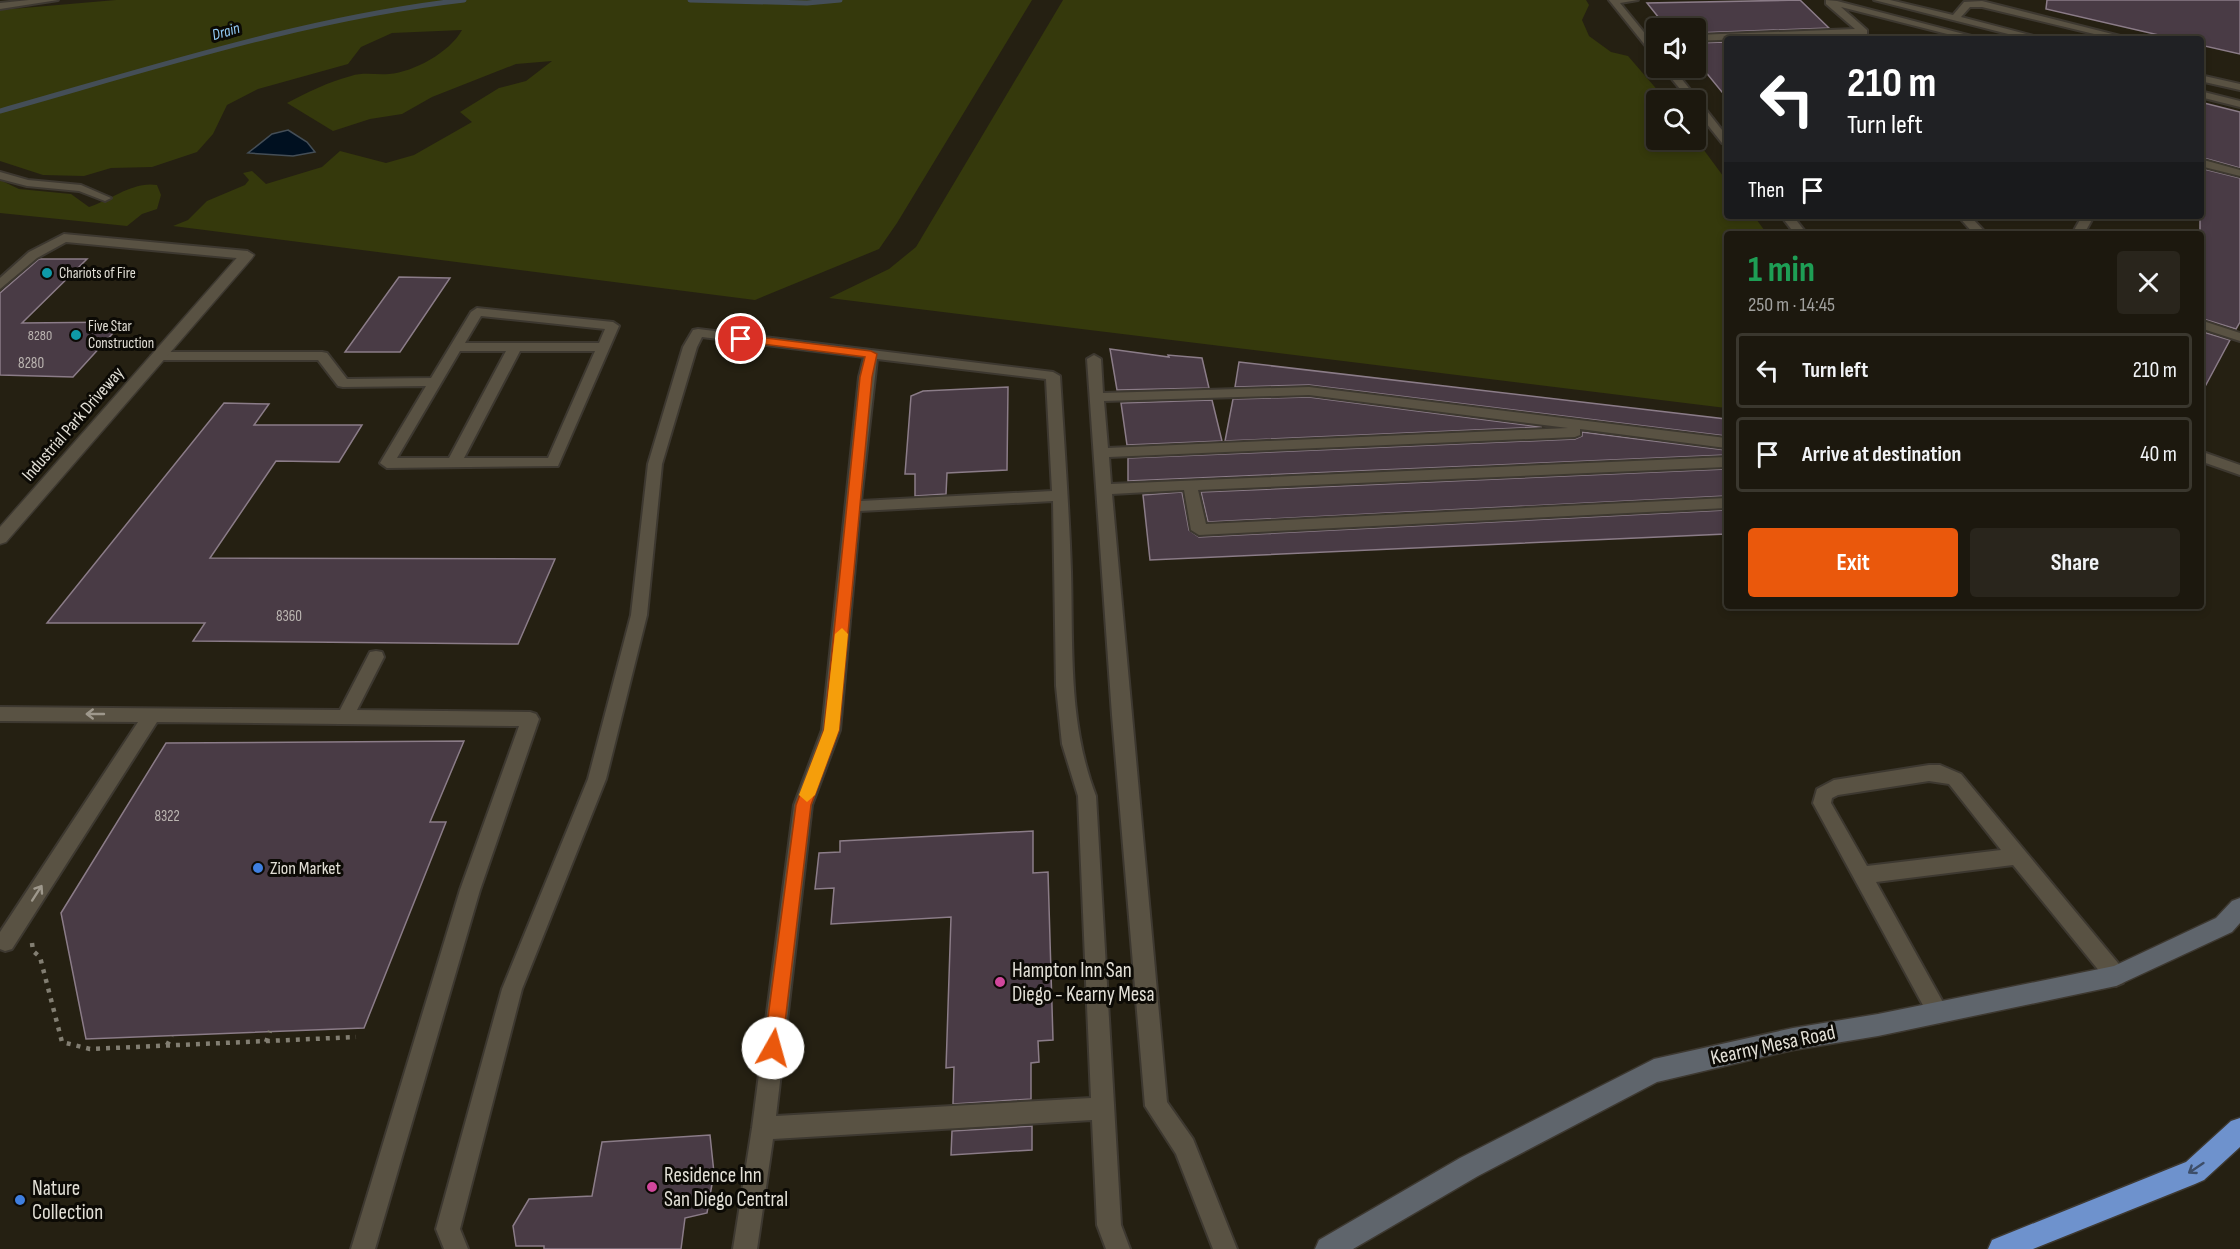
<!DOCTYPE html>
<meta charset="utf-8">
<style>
:root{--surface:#1c180e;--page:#29251c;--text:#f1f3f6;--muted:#a0a09e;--line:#3a372e;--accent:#ea580c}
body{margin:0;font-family:"Sofia Sans Condensed",sans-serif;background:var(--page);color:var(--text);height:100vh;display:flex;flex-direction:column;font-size:22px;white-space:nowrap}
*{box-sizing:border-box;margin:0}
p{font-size:20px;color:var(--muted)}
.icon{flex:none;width:33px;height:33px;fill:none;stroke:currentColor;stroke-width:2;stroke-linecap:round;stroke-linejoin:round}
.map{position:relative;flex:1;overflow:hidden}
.side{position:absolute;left:1724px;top:231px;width:480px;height:378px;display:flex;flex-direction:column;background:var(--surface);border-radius:6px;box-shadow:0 3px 9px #0003,0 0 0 2px var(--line)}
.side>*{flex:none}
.top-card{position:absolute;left:1724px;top:36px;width:480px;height:183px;border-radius:6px;box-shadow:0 3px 9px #0003,0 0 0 2px var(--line);background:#202124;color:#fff;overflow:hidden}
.tools{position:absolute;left:1646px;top:18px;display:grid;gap:12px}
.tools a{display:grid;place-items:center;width:60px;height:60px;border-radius:6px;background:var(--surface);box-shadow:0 3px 9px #0003,0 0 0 2px var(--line);font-size:30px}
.pin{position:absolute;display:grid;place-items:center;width:51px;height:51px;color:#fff;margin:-26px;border:3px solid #fff;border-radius:50%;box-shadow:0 2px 6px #0007}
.me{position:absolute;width:66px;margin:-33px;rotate:7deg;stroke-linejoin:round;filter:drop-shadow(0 0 4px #0008)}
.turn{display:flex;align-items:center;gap:21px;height:126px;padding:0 24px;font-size:27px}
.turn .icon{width:78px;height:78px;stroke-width:2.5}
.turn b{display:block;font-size:42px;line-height:51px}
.then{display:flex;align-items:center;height:57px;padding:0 24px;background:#0003;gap:12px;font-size:22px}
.round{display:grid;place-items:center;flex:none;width:63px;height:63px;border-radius:6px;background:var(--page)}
.head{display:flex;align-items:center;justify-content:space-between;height:102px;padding:0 24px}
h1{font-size:36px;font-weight:700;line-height:45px;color:#1e9e55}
.primary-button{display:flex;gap:12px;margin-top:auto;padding:12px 24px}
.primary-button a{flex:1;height:69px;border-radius:6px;background:var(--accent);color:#fff;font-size:24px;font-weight:700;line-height:69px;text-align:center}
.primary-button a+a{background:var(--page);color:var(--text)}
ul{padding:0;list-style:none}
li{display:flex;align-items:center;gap:18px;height:75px;margin:0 12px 9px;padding:0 12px;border:3px solid var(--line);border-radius:6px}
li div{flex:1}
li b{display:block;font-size:22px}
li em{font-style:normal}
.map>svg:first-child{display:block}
.green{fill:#35390c}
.water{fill:#001020;stroke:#444e57;stroke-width:1.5}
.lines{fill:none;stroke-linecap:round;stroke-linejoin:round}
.stream{stroke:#444e57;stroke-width:5}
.building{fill:#493b45;stroke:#8b7c88;stroke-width:1.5}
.lane-casing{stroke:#3d3830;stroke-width:4}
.street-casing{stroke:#3d3830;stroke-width:3}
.secondary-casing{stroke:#3d3830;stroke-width:3}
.highway-casing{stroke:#3d3830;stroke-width:3}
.path{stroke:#827e72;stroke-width:4.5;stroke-dasharray:4 6;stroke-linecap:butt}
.lane{fill:#595243;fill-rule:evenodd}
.street{fill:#595243;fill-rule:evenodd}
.secondary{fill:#5f656c;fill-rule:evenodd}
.highway{fill:#6e92cd;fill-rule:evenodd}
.oneway{stroke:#9e988c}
.oneway2{stroke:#3d4e69}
.route{fill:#ea580c;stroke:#983908;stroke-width:1.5}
.slow{fill:#f59e0b}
.culture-dot{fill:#0f9aa8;stroke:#0c0a05;stroke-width:2}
.shop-dot{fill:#3f7fe0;stroke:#0c0a05;stroke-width:2}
.hotel-dot{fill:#d1479c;stroke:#0c0a05;stroke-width:2}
.labels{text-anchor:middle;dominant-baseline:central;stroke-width:6;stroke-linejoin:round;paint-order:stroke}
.far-number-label{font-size:14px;fill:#bcb6b2}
.far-poi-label{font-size:15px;fill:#e2dfd6;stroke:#0c0a05;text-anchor:start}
.number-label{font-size:15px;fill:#bcb6b2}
.far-water-label{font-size:16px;font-style:italic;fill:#94cdf8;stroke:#0c0a05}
.street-label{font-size:18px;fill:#e2dfd6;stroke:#0c0a05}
.poi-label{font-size:18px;fill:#e2dfd6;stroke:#0c0a05;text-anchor:start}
.near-poi-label{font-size:21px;fill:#e2dfd6;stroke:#0c0a05;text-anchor:start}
.near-street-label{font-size:21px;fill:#e2dfd6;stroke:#0c0a05}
</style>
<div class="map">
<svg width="2240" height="1249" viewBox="0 0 2240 1249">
<rect width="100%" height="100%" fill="#252012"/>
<g class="green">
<path d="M116 0H1032L897 223 879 249 755 300 173 226 188 220 207 201 245 185 249 180 243 173 252 171 266 184 322 167 340 151 386 163 414 155 472 122 460 112 499 88 526 81 552 61 516 64 432 97 402 114 370 119 333 131 287 103C308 92 328 82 351 76 363 72 376 75 389 74 414 72 450 52 462 30L392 33 361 47 348 64 258 89 227 105 213 134 197 152 152 167 111 168 84 176 43 175 0 161V10Z"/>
<polygon points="1063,0 1586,0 1589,5 1582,20 1589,36 1611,52 1628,56 1666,100 1656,100 1656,140 1695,138 1726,180 1726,216 1754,216 1767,234 1726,234 1726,408 829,298 889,269 916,247"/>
<path d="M0 180 19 189 71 194 89 207C111 200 133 181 157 185L161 195 157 209 142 214 127 226 0 213Z"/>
</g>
<polygon class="water" points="288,130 307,142 315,152 293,156 248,153 272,134"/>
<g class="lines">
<g class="stream">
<polyline points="690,0 807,3 840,0"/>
<path d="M0 111C153 68 306 18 464 0"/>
</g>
</g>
<g class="building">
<polygon points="1800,0 1829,28 1695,33 1695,28 1667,28 1647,3"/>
<polygon points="2047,0 2240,0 2240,54 2200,45 2200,39 2176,39 2046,9"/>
<polygon points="1726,42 1726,97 1695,59 1695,43"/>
<polygon points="2200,102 2240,112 2240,168 2200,157"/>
<polygon points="2200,168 2240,178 2240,322 2236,329 2200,318"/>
<polygon points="39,259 87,259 22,323 123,322 73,377 0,375 0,293"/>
<polygon points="399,277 450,278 400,352 345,352"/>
<polygon points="2200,331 2230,340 2200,396"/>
<polygon points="1110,349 1169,357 1168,355 1202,358 1209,388 1117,390"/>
<polygon points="1239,362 1726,419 1726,436 1309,385 1235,387"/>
<polygon points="1008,387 1007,470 947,473 946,494 915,496 915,474 905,474 911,396 923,391"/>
<polygon points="1309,397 1542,427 1225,441 1233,399"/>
<polygon points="1212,400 1222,441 1127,445 1121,403"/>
<polygon points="224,403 269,404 254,425 362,425 339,462 276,461 210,558 555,559 518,644 193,641 205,623 47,623"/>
<polygon points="1582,432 1726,450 1726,455 1128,481 1128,458 1575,439 1582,436"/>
<polygon points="1726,469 1726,496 1208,522 1201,492"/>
<polygon points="1182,492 1189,530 1199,537 1726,510 1726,534 1150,560 1143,495"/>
<polygon points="464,741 430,822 446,822 364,1028 86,1039 61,913 166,743"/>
<polygon points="1033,831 1033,873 1048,872 1053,1040 1038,1041 1039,1062 1031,1063 1031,1099 953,1104 954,1067 946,1068 951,917 831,924 834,888 815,889 819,853 840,852 840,841"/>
<polygon points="1032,1126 1032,1150 951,1155 952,1131"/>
<polygon points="710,1135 714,1173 707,1213 685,1218 681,1249 544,1249 544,1246 516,1246 513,1226 529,1199 592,1196 602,1142"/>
</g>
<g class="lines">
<defs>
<g id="lane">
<polygon points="29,0 58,0 0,9 0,3"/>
<polygon points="1609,0 1638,0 1620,3 1656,47 1656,56 1653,55"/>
<polygon points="1826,0 1837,1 1983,39 1967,39 1841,7 1867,30 1867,34 1695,41 1695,35 1855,29 1826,4"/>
<polygon points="1874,0 1890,0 1953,15 1964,2 1982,1 2132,39 2115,39 1982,7 1970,7 1961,17 2045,39 2028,39"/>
<polygon points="1663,68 1673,68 1726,135 1726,144 1722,143 1695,109 1695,100 1689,100"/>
<polygon points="2200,75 2240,84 2240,90 2200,81"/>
<polygon points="2200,91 2240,101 2240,107 2200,97"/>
<polygon points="2200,159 2240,170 2240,176 2200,166"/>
<polygon points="0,172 28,180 81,185 111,198 105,201 79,191 27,186 0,179"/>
<polygon points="1781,216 1793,216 1807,234 1795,234"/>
<polygon points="1958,216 1970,216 1987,234 1974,234"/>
<polygon points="2082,216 2094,216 2084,234 2072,234"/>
<polygon points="64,234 247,251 253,255 247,259 66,242 37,258 0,289 0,278 29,252"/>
<path d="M477 308 613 322 619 326 558 466 387 468 380 463 426 386 343 387 338 386 318 360H158L151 356 158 352H322L327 353 347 379 431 378 471 312ZM481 316 605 329 599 343H465ZM460 351H506L449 458H397ZM520 351H595L548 458H464Z"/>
<polygon points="2200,320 2240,333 2240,341 2200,328"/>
<path d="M698 329 1053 372 1060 376C1064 441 1069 506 1071 571 1073 648 1068 724 1096 796L1121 1225 1130 1249H1106L1097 1225 1092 1120 773 1139 757 1249H733L752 1128 794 805 822 730 859 377 864 357 702 337 697 347 662 464 647 615 606 779 522 989 460 1229 468 1249H444L436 1229 502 989 588 779 631 615 648 464 683 347 693 330ZM877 359 1046 379 1052 491 861 501ZM1053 501 1056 686 1062 744 1078 796 1091 1098 776 1116 812 805 840 730 860 511Z"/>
<path d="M1094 355 1101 359 1103 393 1309 387 1726 438V448L1580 429V435L1575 437 1109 457 1111 484 1726 457V467L1198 490 1206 524 1726 498V508L1199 535 1191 530 1184 490 1112 494 1167 1102 1193 1139 1237 1249H1213L1176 1154 1145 1106 1112 715 1087 359ZM1309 395 1568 428 1108 448 1104 401Z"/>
<polygon points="2200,451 2240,465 2240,475 2200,461"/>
<polygon points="376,651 382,652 384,657 357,710 530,712 536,714 539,719 480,890 375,1249 351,1249 460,890 519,726 157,722 12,949 5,951 0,949 0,932 138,722 0,721 0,707 340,710 370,652"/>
<path d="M1929 765H1940L1961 774 2123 969 2126 976 2123 983 2116 986 2109 983 2013 865 1876 882 1949 1013 1945 1020 1938 1023 1931 1020 1813 803 1817 789 1834 780ZM1929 781 1949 784 2001 850 1867 866 1831 803 1832 798 1838 795Z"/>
</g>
<polygon id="street" points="247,251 254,255 252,258 6,542 0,544 0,527 242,252"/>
<polygon id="secondary" points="2240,898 2240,923 2232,932 2116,986 1878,1036 1793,1050 1657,1082 1478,1176 1353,1249 1315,1249 1319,1240 1460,1158 1654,1059 1793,1028 1878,1014 2114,966 2216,918 2232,901"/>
<polygon id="highway" points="2240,1118 2240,1147 2204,1180 2195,1184 2033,1249 1988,1249 1992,1240 2186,1162 2231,1121"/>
</defs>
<use href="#lane" class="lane-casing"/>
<use href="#street" class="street-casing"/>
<use href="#secondary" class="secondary-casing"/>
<use href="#highway" class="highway-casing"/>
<g class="path">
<polyline points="32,943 33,951 40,957 62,1042 90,1049 356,1037"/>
<polyline points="266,1042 270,1031"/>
<polyline points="167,1045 172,1036"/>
</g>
<use href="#lane" class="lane"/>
<use href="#street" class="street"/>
<use href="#secondary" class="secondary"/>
<use href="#highway" class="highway"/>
</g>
<defs><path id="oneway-shaft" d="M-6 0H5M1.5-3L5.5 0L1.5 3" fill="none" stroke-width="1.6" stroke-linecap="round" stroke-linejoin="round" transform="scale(1.5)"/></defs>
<g class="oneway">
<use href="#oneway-shaft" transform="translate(95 714) rotate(-180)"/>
<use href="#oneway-shaft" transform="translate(37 893) rotate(-57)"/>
</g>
<use class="oneway2" href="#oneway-shaft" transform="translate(2196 1168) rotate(146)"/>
<polygon class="route" points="741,335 871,351 877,354 872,377 839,730 811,805 782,1048 779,1054 773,1057 767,1054 764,1048 796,805 824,730 860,377 865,357 738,341 738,336"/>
<polygon class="slow" points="842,628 848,634 839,730 815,795 807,802 799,795 824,730 835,634"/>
<g class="culture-dot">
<circle cx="47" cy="273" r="6"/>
<circle cx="76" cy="335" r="6"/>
</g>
<g class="shop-dot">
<circle cx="258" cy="868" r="6"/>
<circle cx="20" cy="1200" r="6"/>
</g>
<g class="hotel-dot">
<circle cx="1000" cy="982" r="6"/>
<circle cx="652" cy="1187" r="6"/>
</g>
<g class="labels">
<g class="far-number-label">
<text x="40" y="335">8280</text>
</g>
<g class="far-poi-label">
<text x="59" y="273">Chariots of Fire</text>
<text x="88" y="326">Five Star<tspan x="88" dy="17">Construction</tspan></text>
</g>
<g class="number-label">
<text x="31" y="363">8280</text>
<text x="289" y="616">8360</text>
<text x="167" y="816">8322</text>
</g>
<g class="far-water-label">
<text transform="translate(226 32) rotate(-16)">Drain</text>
</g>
<g class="street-label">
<text transform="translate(73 424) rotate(-49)">Industrial Park Driveway</text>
</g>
<g class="poi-label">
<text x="270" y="868">Zion Market</text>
</g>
<g class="near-poi-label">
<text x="1012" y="970">Hampton Inn San<tspan x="1012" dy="24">Diego - Kearny Mesa</tspan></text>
<text x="664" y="1175">Residence Inn<tspan x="664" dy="24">San Diego Central</tspan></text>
<text x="32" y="1188">Nature<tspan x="32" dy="24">Collection</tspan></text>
</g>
<g class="near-street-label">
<text transform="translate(1773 1045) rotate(-12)">Kearny Mesa Road</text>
</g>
</g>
</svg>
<div class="tools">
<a><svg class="icon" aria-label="sound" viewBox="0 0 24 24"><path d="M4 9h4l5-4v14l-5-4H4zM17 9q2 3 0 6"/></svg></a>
<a><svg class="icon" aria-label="search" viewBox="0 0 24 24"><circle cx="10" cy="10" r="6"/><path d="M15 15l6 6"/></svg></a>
</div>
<div class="pin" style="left:741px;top:339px;background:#d93025"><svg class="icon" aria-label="arrive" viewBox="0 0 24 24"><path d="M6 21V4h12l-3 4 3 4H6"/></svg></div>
<svg class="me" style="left:773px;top:1048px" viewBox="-20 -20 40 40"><circle r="19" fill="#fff"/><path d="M0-13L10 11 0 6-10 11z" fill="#ea580c"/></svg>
<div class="top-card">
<div class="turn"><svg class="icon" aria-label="left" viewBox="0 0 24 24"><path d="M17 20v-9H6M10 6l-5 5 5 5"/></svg><div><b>210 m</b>Turn left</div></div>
<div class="then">Then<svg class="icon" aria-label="arrive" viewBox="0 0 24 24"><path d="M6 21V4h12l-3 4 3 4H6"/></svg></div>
</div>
<section class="side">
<div class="head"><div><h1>1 min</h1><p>250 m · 14:45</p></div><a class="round"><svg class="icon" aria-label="close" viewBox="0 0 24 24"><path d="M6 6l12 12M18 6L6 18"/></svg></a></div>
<ul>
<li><svg class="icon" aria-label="left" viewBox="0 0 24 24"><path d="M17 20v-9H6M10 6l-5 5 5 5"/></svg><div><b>Turn left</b></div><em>210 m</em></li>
<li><svg class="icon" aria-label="arrive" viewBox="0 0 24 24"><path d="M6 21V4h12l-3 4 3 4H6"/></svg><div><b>Arrive at destination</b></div><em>40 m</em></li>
</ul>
<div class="primary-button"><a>Exit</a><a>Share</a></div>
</section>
</div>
